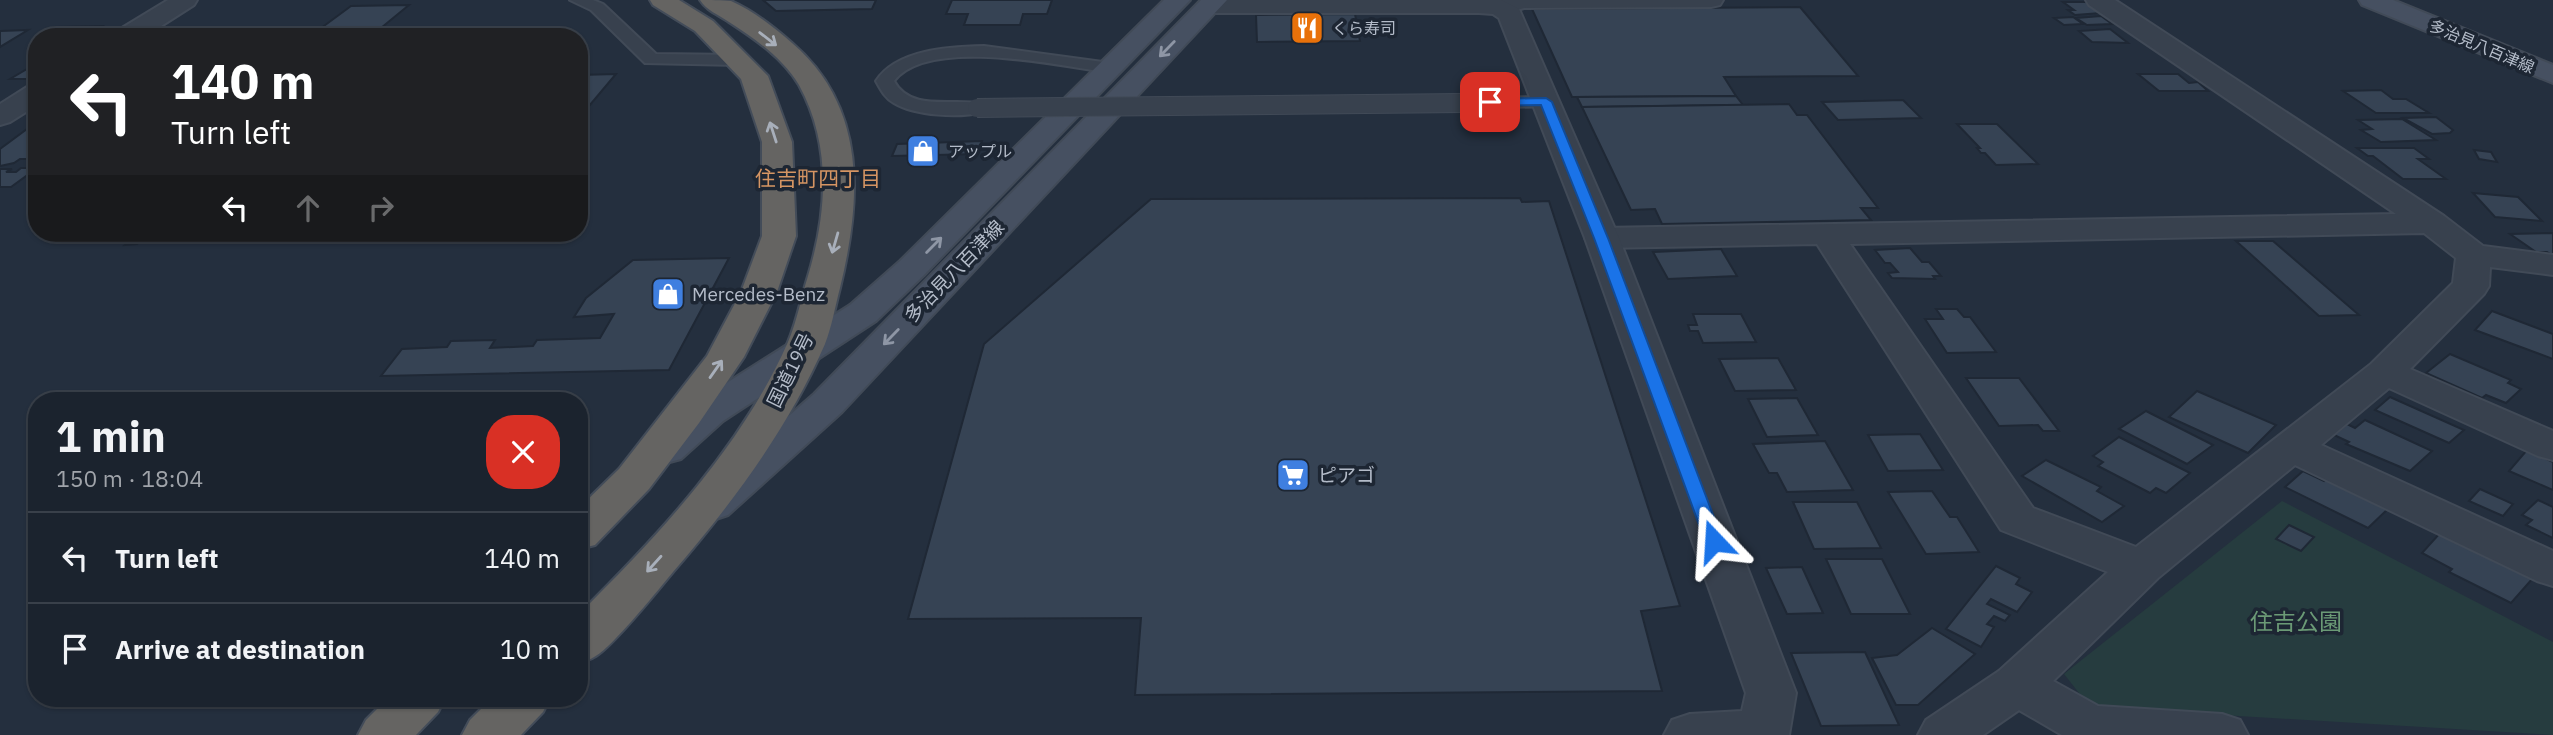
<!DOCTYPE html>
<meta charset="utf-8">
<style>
:root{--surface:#1b232e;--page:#282f3a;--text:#f1f3f6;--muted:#a0a4aa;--line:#39404a}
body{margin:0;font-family:"IBM Plex Sans","Noto Sans JP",sans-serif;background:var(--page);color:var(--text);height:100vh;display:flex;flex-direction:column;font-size:26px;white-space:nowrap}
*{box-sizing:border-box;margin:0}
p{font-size:23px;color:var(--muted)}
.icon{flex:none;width:38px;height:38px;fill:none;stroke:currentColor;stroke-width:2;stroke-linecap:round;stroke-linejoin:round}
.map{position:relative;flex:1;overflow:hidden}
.panel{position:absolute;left:28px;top:392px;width:560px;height:315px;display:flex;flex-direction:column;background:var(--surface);border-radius:28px;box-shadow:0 2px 5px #0004,0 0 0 2px var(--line)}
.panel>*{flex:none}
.banner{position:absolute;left:28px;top:28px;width:560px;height:214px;border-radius:28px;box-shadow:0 2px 5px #0004,0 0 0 2px var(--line);background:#202124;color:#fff;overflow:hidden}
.pin{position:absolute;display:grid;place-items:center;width:60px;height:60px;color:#fff;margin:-30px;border-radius:14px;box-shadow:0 4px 10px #0006}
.me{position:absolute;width:77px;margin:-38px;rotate:340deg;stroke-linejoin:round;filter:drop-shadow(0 0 5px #0008)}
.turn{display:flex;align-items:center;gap:24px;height:147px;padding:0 28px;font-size:32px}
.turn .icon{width:91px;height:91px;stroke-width:2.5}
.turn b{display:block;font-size:49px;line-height:60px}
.lanes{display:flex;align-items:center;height:66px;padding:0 28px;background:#0003;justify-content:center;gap:35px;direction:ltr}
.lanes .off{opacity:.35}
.round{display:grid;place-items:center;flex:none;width:74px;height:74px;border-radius:28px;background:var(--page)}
.summary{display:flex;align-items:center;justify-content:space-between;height:119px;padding:0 28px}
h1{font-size:42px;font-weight:800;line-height:52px}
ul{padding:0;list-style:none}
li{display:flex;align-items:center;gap:21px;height:91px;padding:0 28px;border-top:2px solid var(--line)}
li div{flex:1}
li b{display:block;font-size:26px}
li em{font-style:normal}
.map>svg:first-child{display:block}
.green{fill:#263c3f}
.building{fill:#364354;stroke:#1f2835;stroke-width:2}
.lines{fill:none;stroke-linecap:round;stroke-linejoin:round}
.service-casing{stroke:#414a57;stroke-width:4}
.minor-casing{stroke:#414a57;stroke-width:4}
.tertiary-casing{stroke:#414a57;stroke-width:4}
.secondary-casing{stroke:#414a57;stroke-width:4}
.trunk-casing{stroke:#434c59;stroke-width:4}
.service{fill:#38414e;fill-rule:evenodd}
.minor{fill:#38414e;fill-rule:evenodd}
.tertiary{fill:#38414e;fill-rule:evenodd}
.secondary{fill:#465061;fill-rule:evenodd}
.trunk{fill:#656462;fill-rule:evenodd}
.service-bridge-casing{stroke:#414a57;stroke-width:20;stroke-linecap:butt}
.service-bridge{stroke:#38414e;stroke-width:18}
.oneway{stroke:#a8afba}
.oneway2{stroke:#8e96a5}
.route{fill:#1a73e8;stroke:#114b97;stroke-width:2}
.labels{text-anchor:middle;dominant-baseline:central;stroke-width:7;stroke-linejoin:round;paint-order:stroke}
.far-poi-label{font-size:16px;fill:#b4bcc9;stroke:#1d2633;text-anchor:start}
.far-street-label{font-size:16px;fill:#b4bcc9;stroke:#1d2633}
.street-label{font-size:19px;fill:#b4bcc9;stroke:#1d2633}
.poi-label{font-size:19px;fill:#b4bcc9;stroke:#1d2633;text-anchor:start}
.neighbourhood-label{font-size:21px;fill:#d59563;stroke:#1d2633}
.near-park-label{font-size:23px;fill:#6b9a76;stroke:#1d2633}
</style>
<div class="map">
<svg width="2553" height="735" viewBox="0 0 2553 735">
<rect width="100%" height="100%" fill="#242f3e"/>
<polygon class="green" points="2282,501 2553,642 2553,735 2090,707 2064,674"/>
<g class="building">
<polygon points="763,0 876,0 872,9 776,11"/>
<polygon points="952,0 1052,0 1047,14 1023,14 1020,25 964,25 968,14 946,14"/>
<polygon points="2063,2 2086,2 2101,13 2075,15 2068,10 2074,10"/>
<polygon points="409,5 370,37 309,37 351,6"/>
<polygon points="1800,7 1858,76 1724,77 1736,96 1572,97 1532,9"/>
<polygon points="1355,14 1360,41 1257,42 1256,15"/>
<polygon points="2101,16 2112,24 2087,25 2076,18"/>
<polygon points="2073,17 2083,24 2064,25 2054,18"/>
<polygon points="102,26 86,37 38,37 54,27"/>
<polygon points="2110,29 2128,43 2092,42 2079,31"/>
<polygon points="28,30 0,47 0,31"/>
<polygon points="37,60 37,79 10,79 37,63 32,63"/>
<polygon points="616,74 579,118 579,75"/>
<polygon points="2138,74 2178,74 2189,83 2198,82 2208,91 2159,91"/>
<polygon points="2381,90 2393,99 2406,99 2429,113 2376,113 2343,91"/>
<polygon points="1736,96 1743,105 1582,107 1577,97"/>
<polygon points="1903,100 1921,118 1838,120 1822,102"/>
<polygon points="1789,104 1797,115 1807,115 1878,208 1861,208 1871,220 1662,224 1655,209 1631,210 1582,107"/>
<polygon points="2436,117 2453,130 2450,133 2432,134 2403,118"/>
<polygon points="2402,119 2436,140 2381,142 2361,130 2372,129 2358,120"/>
<polygon points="1957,124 1997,124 2038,164 1996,165 1985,153 1981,153 1977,148 1980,148"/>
<polygon points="37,128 37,159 20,159 14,163 0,166 0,149 27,129"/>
<polygon points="982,141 978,154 892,156 897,144"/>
<polygon points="2357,148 2414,148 2429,159 2418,159 2446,179 2403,179 2373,156 2368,156"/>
<polygon points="2474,150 2491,152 2497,162 2479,159"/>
<polygon points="21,168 37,168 11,187 0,187 0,169 12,169 6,172 16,172"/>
<polygon points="2473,193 2518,197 2542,221 2495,217"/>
<polygon points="1520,198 1522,202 1549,201 1680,606 1641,611 1662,691 1135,695 1141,618 908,619 984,344 1151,199"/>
<polygon points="139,233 150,233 137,244 125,245"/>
<polygon points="156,233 484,233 479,238 145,242"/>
<polygon points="2553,233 2553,256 2547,252 2536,252 2510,234"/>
<polygon points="2236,241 2273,241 2359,315 2319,316"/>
<polygon points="1910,248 1922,262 1929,262 1941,276 1933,276 1935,279 1892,278 1888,273 1898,272 1890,263 1885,263 1875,250"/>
<polygon points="1721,249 1737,276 1668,279 1653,252"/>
<polygon points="729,258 669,370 381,376 402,349 447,347 451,341 495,340 490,348 533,346 537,340 600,338 614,314 574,317 586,298 633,260"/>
<polygon points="1936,309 1957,309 1964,317 1970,317 1996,352 1947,353 1925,319 1943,319"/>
<polygon points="2492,311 2553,334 2553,359 2475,330"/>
<polygon points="1693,314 1741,314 1756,342 1703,343 1698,331 1690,331 1688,325 1697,325"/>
<polygon points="2450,354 2511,380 2508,383 2521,389 2506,403 2486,395 2482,398 2426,373"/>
<polygon points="1778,358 1796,390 1735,391 1719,359"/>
<polygon points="1966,378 2019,378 2059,431 2043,431 2038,425 1999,426"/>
<polygon points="2197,391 2276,425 2248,453 2169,417"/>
<polygon points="2390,397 2464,430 2449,443 2375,410"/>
<polygon points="1797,398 1818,435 1767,437 1748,399"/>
<polygon points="2146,411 2213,445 2187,464 2119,429"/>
<polygon points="2365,420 2432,451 2410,471 2346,444 2349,442 2334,435 2347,424 2355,428"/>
<polygon points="1920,434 1943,470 1888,471 1868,435"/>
<polygon points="2119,437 2190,473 2166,493 2156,488 2150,493 2098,466 2103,462 2093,456"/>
<polygon points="1825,441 1853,490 1787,492 1777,473 1769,473 1753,444"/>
<polygon points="2527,450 2553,462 2553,490 2509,471"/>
<polygon points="2046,460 2101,487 2097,491 2124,506 2102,522 2022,476"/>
<polygon points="2303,471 2324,481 2329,476 2392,505 2368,528 2285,487"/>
<polygon points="2480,489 2513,504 2503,516 2469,501"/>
<polygon points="1932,491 1950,517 1957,517 1979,552 1926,554 1888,492"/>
<polygon points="2538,500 2553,507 2553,538 2526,525 2532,520 2522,515"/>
<polygon points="1793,502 1857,502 1881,548 1814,549"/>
<polygon points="2289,525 2314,537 2301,551 2276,539"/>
<polygon points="2440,533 2533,578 2511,603 2449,572 2452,569 2422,553"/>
<polygon points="1826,559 1882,559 1910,614 1851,614"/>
<polygon points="1996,566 2020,578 2016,584 2032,592 2017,612 1991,599 1987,604 2010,615 2005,621 1994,616 1987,624 1994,627 1981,647 1946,629"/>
<polygon points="1802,567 1823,613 1787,614 1766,568"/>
<polygon points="1932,628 1975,654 1918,705 1896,705 1872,658 1897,655"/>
<polygon points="1865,652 1899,725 1821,726 1791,653"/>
</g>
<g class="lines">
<defs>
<g id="service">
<polygon points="570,0 593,0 603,4 656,54 738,55 747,60 738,65 645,63 591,10"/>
<path d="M984 46 1110 63 1119 68 1110 73C1062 66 928 36 894 81 911 113 955 97 983 104L986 108 983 112C959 118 916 116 894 103 885 98 881 90 876 81 897 49 949 47 984 46Z"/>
<polygon points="1546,97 1555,102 1552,106 1463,108 1454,103 1463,98"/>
</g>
<g id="minor">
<polygon points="168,0 197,0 194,5 144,37 113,37 117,31"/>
<polygon points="1497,0 1723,0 1720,5 1711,7 1524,8 1499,15 1490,12 1486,7 1490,2"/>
<path d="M2086 0H2115L2444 216 2483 246 2553 255V275L2490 267 2489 286 2484 294 2410 369 2553 431V460L2538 456 2389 388 2321 445 2553 551V586L2537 581 2295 465 2158 578 2053 681 2098 706 2222 714 2240 720 2248 735H2062L2019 710 1983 735H1918L1926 720 1999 671 2108 572 2001 530 1817 244 1602 248 1590 245 1585 238 1590 231 1602 228 2396 214 2089 5ZM2424 233 2456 258 2453 283 2371 364 2136 547 2033 508 1850 244Z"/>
<polygon points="37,85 37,105 10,122 0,125 0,104 27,87"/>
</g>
<polygon id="tertiary" points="1202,0 1501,0 1519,9 1619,238 1796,693 1789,735 1664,735 1672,720 1690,714 1742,711 1746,693 1585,238 1499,18 1493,14 1479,13 1208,13 1199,11 1196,6"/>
<g id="secondary">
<polygon points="1164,0 1190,0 924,275 876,321 723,421 681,459 666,463 651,459 645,450 651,441 695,403 850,305 900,261"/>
<polygon points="1201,0 1227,0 842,412 728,515 713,520 698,515 691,505 698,495 814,394"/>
<polygon points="2359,0 2393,0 2553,65 2553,83 2362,5"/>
</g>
<g id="trunk">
<polygon points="650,0 679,0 713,21 768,76 792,142 796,236 777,292 744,357 699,423 649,489 595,545 579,549 579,508 619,469 707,356 741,292 762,236 762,142 741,79 695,31 653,5"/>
<path d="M700 0C709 0 723 0 731 1 752 10 775 28 792 43 868 108 861 201 840 288 835 307 832 326 825 344 789 427 732 504 673 572 659 589 610 650 594 657 590 660 584 661 579 662V614C659 535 742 446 788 342 797 321 801 298 808 276 827 213 832 145 799 85 783 58 755 39 729 22 719 15 706 10 700 0Z"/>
<polygon points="388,698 445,698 438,712 416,735 358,735 366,720"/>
<polygon points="492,698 550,698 543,712 521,735 462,735 470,720"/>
</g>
</defs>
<use href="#service" class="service-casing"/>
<use href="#minor" class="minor-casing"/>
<use href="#tertiary" class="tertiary-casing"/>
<use href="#secondary" class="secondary-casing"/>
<use href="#trunk" class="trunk-casing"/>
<use href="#service" class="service"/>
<use href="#minor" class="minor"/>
<use href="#tertiary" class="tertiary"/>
<use href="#secondary" class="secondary"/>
<use href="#trunk" class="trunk"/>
<defs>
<polyline id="service-bridge" points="977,108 1463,103"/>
</defs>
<use href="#service-bridge" class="service-bridge-casing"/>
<use href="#service-bridge" class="service-bridge"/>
</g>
<defs><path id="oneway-shaft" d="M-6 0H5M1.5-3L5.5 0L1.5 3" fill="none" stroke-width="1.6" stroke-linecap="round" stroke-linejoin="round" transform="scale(1.75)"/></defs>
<g class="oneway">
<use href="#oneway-shaft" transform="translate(768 39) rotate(38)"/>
<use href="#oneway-shaft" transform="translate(773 132) rotate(-108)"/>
<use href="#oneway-shaft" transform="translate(835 243) rotate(106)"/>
<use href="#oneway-shaft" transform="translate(716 369) rotate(-55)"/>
<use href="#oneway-shaft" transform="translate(654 564) rotate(132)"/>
</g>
<g class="oneway2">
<use href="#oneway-shaft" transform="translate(1167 49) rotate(134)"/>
<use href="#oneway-shaft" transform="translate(934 245) rotate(-45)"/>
<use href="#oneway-shaft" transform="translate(891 337) rotate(134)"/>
</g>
<polygon class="route" points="1546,98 1552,102 1608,238 1723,541 1721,546 1708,546 1705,541 1594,238 1541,105 1490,106 1484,102 1490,99"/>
<defs>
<symbol id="restaurant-square" viewBox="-11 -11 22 22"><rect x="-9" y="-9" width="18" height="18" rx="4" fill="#e8710a" stroke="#1d2633"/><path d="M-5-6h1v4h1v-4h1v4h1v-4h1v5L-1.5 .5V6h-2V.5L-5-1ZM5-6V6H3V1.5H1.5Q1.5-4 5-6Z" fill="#fff"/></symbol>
<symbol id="shop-square" viewBox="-11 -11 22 22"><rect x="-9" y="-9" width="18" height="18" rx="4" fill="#3f7fe0" stroke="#1d2633"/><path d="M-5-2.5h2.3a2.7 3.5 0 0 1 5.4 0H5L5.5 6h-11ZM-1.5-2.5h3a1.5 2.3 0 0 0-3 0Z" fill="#fff"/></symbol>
<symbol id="supermarket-square" viewBox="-11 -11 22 22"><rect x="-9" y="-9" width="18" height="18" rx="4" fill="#3f7fe0" stroke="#1d2633"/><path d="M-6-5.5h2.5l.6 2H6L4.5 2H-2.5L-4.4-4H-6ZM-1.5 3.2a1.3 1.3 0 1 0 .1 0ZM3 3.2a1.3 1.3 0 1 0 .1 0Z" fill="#fff"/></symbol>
</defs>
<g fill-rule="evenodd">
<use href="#restaurant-square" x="1288" y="9" width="38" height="38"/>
<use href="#shop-square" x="904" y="132" width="38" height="38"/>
<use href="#shop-square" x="649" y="275" width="38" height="38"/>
<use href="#supermarket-square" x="1274" y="456" width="38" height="38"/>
</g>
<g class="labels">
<g class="far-poi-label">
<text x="1332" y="28">くら寿司</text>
<text x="948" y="151">アップル</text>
</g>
<g class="far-street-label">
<text transform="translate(2482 46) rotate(23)">多治見八百津線</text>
</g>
<g class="street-label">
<text transform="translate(954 271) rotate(-46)">多治見八百津線</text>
<text transform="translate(790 370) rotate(-64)">国道19号</text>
</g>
<g class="poi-label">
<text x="692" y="294">Mercedes-Benz</text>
<text x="1318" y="475">ピアゴ</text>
</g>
<g class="neighbourhood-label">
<text x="818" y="178">住吉町四丁目</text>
</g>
<g class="near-park-label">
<text x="2296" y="621">住吉公園</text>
</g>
</g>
</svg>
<div class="pin" style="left:1490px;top:102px;background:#d93025"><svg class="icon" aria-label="arrive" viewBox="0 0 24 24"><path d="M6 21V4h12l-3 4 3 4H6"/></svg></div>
<svg class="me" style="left:1714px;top:541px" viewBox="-20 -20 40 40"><path d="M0-17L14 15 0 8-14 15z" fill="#1a73e8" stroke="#fff" stroke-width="4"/></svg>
<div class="banner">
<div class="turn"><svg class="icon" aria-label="left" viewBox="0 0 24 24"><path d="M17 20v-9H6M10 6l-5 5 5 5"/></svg><div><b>140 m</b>Turn left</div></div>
<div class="lanes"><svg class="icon" aria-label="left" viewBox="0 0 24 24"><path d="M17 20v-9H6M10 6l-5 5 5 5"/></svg><svg class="icon off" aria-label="ahead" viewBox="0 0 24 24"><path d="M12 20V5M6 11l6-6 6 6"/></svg><svg class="icon off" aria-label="right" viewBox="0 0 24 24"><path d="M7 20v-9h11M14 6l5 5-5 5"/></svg></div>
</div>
<section class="panel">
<div class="summary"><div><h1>1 min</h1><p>150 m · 18:04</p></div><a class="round" style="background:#d93025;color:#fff"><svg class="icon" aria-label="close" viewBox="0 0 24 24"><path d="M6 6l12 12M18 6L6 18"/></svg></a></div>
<ul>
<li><svg class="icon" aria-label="left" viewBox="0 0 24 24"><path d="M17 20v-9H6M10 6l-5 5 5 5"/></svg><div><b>Turn left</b></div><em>140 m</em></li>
<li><svg class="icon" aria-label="arrive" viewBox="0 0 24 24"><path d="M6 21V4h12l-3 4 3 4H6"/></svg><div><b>Arrive at destination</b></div><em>10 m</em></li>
</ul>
</section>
</div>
